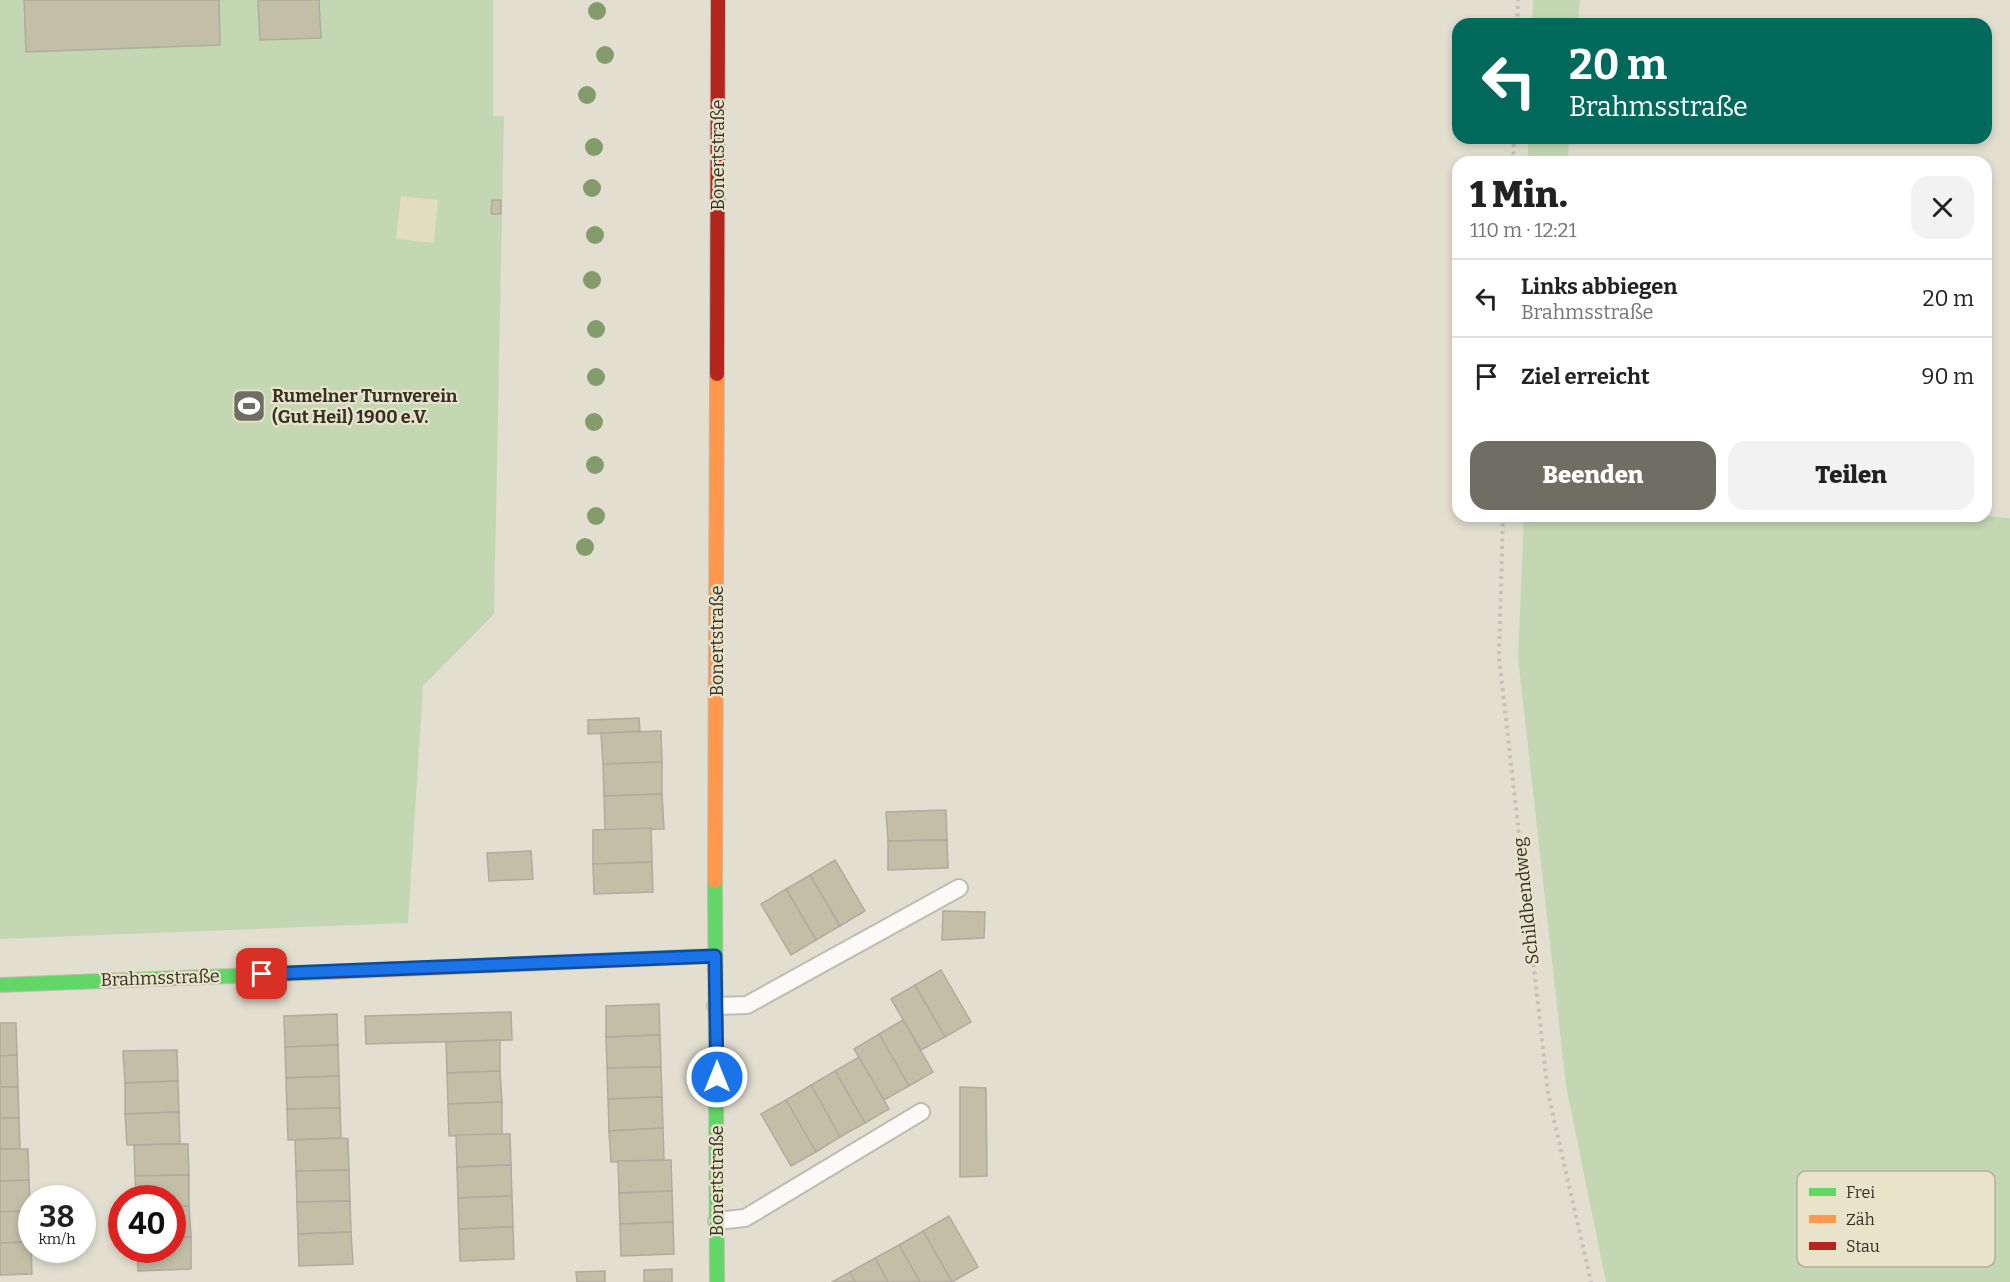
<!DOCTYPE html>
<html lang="de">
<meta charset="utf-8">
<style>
:root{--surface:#fff;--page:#f2f2f2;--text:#222;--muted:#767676;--line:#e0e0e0;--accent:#706e62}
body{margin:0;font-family:Bitter,serif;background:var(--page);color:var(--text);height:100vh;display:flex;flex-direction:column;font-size:22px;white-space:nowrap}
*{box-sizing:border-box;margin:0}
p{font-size:20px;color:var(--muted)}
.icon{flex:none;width:33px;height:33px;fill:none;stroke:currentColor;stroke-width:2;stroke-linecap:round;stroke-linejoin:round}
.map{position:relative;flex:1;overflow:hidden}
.drawer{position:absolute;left:1452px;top:156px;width:540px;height:366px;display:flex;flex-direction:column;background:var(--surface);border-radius:18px;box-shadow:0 3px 9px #0003}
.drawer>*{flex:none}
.guide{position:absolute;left:1452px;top:18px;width:540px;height:126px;border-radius:18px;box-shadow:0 3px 9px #0003;background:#00695c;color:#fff;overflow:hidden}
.speed{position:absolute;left:18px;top:1185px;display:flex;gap:12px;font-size:30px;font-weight:700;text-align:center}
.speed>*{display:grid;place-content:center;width:78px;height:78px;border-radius:50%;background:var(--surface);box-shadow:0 3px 9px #0003;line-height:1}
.speed small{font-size:15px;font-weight:400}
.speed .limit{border:9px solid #d22;background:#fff;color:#111}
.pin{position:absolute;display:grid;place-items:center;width:51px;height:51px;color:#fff;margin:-26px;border-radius:12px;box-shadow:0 3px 9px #0006}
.me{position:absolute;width:66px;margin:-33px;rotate:0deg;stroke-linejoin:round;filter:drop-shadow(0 0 4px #0008)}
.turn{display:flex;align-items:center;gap:21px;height:126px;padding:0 18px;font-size:27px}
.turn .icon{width:78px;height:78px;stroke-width:2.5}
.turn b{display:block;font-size:42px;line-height:51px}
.round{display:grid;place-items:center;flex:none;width:63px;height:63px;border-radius:18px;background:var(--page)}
.overview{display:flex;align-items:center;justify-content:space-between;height:102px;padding:0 18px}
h1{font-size:36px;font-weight:800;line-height:45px}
.button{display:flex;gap:12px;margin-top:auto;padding:12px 18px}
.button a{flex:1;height:69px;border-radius:18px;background:var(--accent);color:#fff;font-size:24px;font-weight:800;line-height:69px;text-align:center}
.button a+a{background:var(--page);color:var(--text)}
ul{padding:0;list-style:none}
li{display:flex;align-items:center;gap:18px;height:78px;padding:0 18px;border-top:2px solid var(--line)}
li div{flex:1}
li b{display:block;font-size:22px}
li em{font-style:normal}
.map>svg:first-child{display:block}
.green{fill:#c4d7b3}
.sand{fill:#e3dcc1}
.building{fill:#c3bea6;stroke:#aeaba1;stroke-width:1.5}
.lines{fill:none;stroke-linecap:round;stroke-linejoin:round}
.lane-casing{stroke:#bfbcb1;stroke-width:20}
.fast-casing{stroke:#bfbcb1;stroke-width:16}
.slow-casing{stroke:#bfbcb1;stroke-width:16}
.jam-casing{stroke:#bfbcb1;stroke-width:16}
.path{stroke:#c2c1bb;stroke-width:4;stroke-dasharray:3 4.5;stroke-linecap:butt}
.lane{stroke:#fbfaf8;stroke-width:16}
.fast{stroke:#63d668;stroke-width:14}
.slow{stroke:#ff974d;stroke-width:14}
.jam{stroke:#b3261e;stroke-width:14}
.tree{fill:#849b6c}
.route-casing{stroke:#114b97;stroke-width:15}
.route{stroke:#1a73e8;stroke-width:10}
.labels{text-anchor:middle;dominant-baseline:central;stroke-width:4.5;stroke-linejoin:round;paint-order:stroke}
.street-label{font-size:18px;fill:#333127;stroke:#e9e3ca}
.poi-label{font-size:18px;font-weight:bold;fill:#333127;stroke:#e9e3ca;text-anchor:start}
.key{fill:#e9e3ca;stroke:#b2ae99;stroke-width:1.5}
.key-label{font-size:16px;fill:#333127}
</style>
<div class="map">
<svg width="2010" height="1282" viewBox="0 0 2010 1282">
<rect width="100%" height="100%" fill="#e2dfd1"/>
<g class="green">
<polygon points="0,0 493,0 493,116 504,116 494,614 423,686 408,923 0,939"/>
<polygon points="1533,0 1580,0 1578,24 1532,24"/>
<polygon points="1528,138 1569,138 1568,162 1528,162"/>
<polygon points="1524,516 1986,516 2010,518 2010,1282 1606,1282 1566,1086 1518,658"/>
</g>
<polygon class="sand" points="401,196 438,200 434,243 396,239"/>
<g class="building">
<polygon points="24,0 219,0 220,45 26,52"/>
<polygon points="258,0 319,0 321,38 260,40"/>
<polygon points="492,200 501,200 501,214 491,214"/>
<polygon points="639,718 640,731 588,734 588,720"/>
<polygon points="661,731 662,762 603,764 601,733"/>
<polygon points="662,762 662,794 604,796 603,764"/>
<polygon points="662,794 664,829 605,830 604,796"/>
<polygon points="946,810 947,840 888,841 886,812"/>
<polygon points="651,828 652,862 593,864 593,830"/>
<polygon points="947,840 948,868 888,870 888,841"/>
<polygon points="531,851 533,879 489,881 487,853"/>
<polygon points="835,860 865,911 840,926 810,875"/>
<polygon points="652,862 653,892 594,894 593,864"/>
<polygon points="810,875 840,926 816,940 786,889"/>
<polygon points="786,889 816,940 791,955 761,904"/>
<polygon points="943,911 985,912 984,938 942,940"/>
<polygon points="941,970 971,1022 945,1037 915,985"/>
<polygon points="915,985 945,1037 921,1050 891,999"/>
<polygon points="659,1004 660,1035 606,1037 606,1006"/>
<polygon points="511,1012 512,1040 366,1044 365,1016"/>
<polygon points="337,1014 338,1045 285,1047 284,1016"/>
<polygon points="903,1020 933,1072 909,1086 879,1034"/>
<polygon points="0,1023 16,1023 17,1055 0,1056"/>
<polygon points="879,1034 909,1086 884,1100 854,1049"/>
<polygon points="660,1035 661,1067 607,1068 606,1037"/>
<polygon points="500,1040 500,1071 447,1073 446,1042"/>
<polygon points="338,1045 339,1076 286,1078 285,1047"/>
<polygon points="177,1050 178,1081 125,1083 123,1051"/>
<polygon points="17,1055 18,1087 0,1087 0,1056"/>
<polygon points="859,1057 889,1109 865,1123 835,1071"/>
<polygon points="661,1067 662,1097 608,1099 607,1068"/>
<polygon points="500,1071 502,1102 448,1104 447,1073"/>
<polygon points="835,1071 865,1123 840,1137 811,1085"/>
<polygon points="339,1076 340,1108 287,1109 286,1078"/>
<polygon points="178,1081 179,1112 125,1114 125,1083"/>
<polygon points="811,1085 840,1137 816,1152 786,1100"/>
<polygon points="0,1087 18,1087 19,1118 0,1118"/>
<polygon points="960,1087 986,1088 987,1176 960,1177"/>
<polygon points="662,1097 663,1128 609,1131 608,1099"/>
<polygon points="786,1100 816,1152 791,1166 761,1114"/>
<polygon points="502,1102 502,1134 449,1136 448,1104"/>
<polygon points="340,1108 341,1138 288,1140 287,1109"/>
<polygon points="179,1112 180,1144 127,1145 125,1114"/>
<polygon points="0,1118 19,1118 20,1149 0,1149"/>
<polygon points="663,1128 664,1160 611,1162 609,1131"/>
<polygon points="502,1134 510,1134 511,1165 457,1167 456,1135"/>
<polygon points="341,1138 348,1139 349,1170 296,1171 295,1140"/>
<polygon points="180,1144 188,1144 189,1175 135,1176 134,1145"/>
<polygon points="0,1149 28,1149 29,1180 0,1181"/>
<polygon points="671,1160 672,1191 619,1193 618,1161"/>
<polygon points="511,1165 512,1196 458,1198 457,1167"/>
<polygon points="349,1170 350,1201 297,1202 296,1171"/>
<polygon points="189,1175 189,1206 172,1207 172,1198 136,1198 135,1176"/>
<polygon points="29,1180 30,1211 0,1212 0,1181"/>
<polygon points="672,1191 673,1222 620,1224 619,1193"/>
<polygon points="512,1196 513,1227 459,1229 458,1198"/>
<polygon points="350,1201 351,1232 298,1234 297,1202"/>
<polygon points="189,1206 191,1237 172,1237 172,1207"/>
<polygon points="30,1211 31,1242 0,1243 0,1212"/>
<polygon points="949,1216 978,1267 952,1282 923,1231"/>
<polygon points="673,1222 674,1254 621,1256 620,1224"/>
<polygon points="513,1227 514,1259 460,1261 459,1229"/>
<polygon points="923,1231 952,1282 920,1282 899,1245"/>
<polygon points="351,1232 353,1264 299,1266 298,1234"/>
<polygon points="172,1237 191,1237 191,1269 138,1271 137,1250 172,1250"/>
<polygon points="31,1242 32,1274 0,1275 0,1243"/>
<polygon points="899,1245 920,1282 888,1282 875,1258"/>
<polygon points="875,1258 888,1282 855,1282 850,1272"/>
<polygon points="672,1269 672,1282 644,1282 644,1270"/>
<polygon points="605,1271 605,1282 577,1282 576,1272"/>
<polygon points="850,1272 855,1282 832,1282"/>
</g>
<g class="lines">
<defs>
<g id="lane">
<polyline points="716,1006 747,1005 959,888"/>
<polyline points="717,1221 745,1218 921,1112"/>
</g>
<g id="fast">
<polyline points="715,881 717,1282"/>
<polyline points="615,960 715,956"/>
<polyline points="0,985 304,973"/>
</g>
<g id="slow">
<polyline points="715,881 717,374"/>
<polyline points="304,973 615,960"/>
</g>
<polyline id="jam" points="717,374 718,0"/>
</defs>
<use href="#lane" class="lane-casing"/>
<use href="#fast" class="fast-casing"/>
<use href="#slow" class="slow-casing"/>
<use href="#jam" class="jam-casing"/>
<g class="path">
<polyline points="1517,24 1518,0"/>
<polyline points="1513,162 1514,138"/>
<polyline points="1503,516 1499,657 1548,1093 1591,1282"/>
</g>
<use href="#lane" class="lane"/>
<use href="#fast" class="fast"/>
<use href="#slow" class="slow"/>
<use href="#jam" class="jam"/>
</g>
<g class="tree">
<circle cx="597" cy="11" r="9"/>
<circle cx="605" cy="55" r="9"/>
<circle cx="587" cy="95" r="9"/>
<circle cx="594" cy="147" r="9"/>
<circle cx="592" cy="188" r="9"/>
<circle cx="595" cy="235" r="9"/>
<circle cx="592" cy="280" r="9"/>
<circle cx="596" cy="329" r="9"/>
<circle cx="596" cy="377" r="9"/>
<circle cx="594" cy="422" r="9"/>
<circle cx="595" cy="465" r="9"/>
<circle cx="596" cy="516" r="9"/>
<circle cx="585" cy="547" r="9"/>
</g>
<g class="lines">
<defs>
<polyline id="route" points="262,974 715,956 717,1077"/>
</defs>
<use href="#route" class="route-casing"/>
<use href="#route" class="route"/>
</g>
<defs>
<symbol id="stadium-square" viewBox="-11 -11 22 22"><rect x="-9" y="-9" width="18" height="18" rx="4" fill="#706e62" stroke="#e9e3ca"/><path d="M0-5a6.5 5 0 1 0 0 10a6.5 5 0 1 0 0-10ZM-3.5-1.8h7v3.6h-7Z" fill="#fff"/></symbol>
</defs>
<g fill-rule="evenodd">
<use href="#stadium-square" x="230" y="387" width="38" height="38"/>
</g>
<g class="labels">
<g class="street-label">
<text transform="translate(718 155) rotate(-90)">Bonertstraße</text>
<text transform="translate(717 641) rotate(-90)">Bonertstraße</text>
<text transform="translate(1526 901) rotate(-96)">Schildbendweg</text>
<text transform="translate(160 978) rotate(-2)">Brahmsstraße</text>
<text transform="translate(717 1181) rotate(-90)">Bonertstraße</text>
</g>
<g class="poi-label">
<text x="272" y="396">Rumelner Turnverein<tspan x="272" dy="21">(Gut Heil) 1900 e.V.</tspan></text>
</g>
</g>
<rect x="1797" y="1171" width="198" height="96" rx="9" class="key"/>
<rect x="1809" y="1188" width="27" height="8" fill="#63d668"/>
<rect x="1809" y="1215" width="27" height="8" fill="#ff974d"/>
<rect x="1809" y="1242" width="27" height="8" fill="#b3261e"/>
<g class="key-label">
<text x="1846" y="1198">Frei</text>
<text x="1846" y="1225">Zäh</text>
<text x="1846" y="1252">Stau</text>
</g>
</svg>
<div class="speed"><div>38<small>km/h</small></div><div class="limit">40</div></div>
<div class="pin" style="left:262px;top:974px;background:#d93025"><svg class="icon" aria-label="arrive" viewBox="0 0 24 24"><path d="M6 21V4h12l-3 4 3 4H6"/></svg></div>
<svg class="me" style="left:717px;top:1077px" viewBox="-20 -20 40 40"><circle r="17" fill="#1a73e8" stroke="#fff" stroke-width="3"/><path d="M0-11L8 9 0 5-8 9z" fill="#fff"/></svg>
<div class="guide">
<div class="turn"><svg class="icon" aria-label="left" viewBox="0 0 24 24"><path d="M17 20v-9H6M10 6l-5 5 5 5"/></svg><div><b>20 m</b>Brahmsstraße</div></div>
</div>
<section class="drawer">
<div class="overview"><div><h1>1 Min.</h1><p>110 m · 12:21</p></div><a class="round"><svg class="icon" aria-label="close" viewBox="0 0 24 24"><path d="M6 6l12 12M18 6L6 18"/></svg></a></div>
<ul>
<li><svg class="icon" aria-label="left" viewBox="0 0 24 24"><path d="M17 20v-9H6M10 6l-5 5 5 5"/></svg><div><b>Links abbiegen</b><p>Brahmsstraße</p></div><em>20 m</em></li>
<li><svg class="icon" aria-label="arrive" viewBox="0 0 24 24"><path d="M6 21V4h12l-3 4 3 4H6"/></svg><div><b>Ziel erreicht</b></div><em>90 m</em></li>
</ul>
<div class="button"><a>Beenden</a><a>Teilen</a></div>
</section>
</div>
